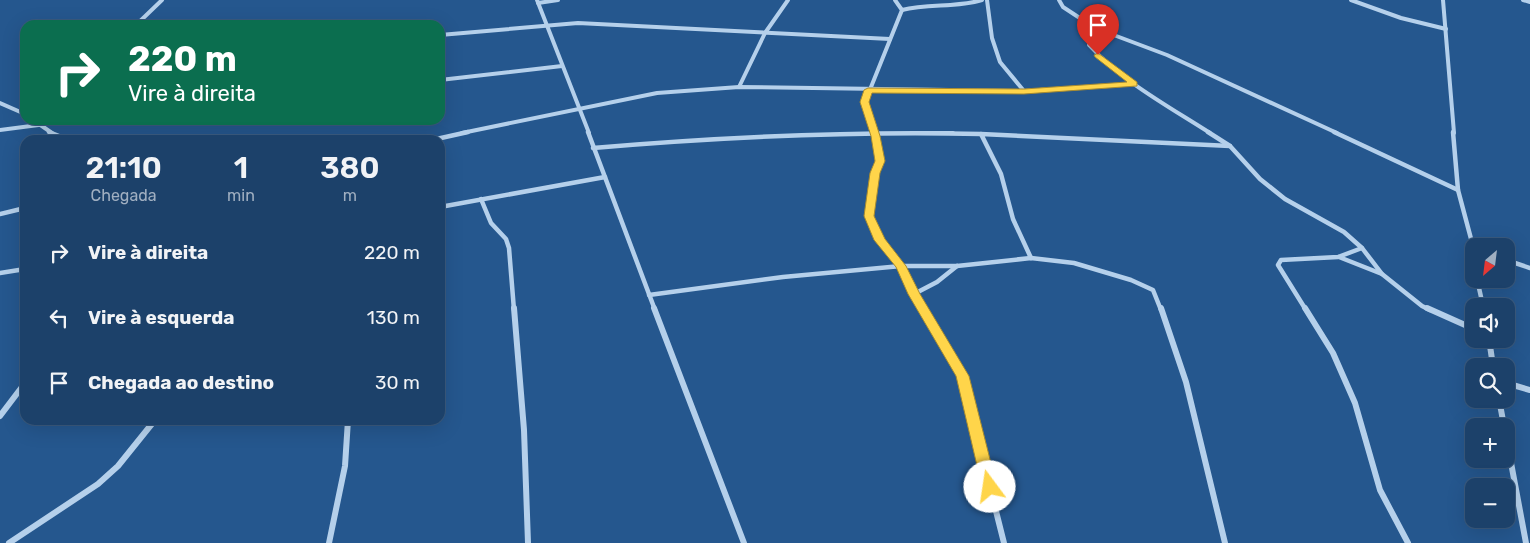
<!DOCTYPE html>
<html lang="pt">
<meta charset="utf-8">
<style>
:root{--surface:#1c416a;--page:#294c72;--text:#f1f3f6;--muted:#a0afc1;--line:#3a5a7e}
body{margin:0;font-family:Rubik,sans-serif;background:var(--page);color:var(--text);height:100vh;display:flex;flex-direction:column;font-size:19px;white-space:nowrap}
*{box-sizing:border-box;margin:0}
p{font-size:16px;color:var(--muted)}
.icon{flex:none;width:28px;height:28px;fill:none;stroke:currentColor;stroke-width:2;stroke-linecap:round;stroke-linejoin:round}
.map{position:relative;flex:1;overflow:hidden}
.sheet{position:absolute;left:20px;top:135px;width:425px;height:290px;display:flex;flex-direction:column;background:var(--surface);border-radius:15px;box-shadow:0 5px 20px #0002,0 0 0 1px var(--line)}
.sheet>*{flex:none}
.guide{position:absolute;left:20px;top:20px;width:425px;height:105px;border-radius:15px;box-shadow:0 5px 20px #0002,0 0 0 1px var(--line);background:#0b6e4f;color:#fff;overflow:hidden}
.needle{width:32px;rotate:208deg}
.buttons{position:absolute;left:1465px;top:238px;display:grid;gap:10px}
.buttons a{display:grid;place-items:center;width:50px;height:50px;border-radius:10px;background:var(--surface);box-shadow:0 5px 20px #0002,0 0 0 1px var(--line);font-size:25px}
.pin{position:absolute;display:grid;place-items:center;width:42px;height:42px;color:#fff;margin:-51px -21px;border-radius:50% 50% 50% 0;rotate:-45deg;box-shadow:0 0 5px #0007}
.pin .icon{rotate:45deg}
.me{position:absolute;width:55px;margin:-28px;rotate:346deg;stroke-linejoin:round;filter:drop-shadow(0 0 4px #0008)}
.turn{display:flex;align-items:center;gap:18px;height:105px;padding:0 25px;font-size:22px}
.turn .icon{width:65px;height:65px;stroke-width:2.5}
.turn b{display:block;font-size:35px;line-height:42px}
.eta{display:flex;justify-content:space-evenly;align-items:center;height:85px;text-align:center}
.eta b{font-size:30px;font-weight:600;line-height:35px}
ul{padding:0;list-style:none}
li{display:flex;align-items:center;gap:15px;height:65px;padding:0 25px}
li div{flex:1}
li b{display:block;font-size:19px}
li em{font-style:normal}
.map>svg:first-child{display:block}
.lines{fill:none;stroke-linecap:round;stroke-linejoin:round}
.minor-far2{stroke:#b5d0eb;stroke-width:4}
.minor-far1{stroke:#b5d0eb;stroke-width:4.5}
.minor{stroke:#b5d0eb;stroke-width:6}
.route{fill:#ffd54a;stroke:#a68a30}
</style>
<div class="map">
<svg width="1530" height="543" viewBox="0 0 1530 543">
<rect width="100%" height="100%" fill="#25578e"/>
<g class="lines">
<g class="minor-far2">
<polyline points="537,0 589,133"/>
<polyline points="987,0 992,38 1000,62 1024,91"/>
<polyline points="1059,0 1063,7 1095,28 1167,55 1337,133"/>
<polyline points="1351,0 1401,18 1446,29"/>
<polyline points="1443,0 1454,133"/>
<polyline points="1523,0 1530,2"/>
<polyline points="538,3 558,0"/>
<path d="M902 10C928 3 956 8 982 0"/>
<polyline points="136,25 162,0"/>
<path d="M1095 28 1089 45C1123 82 1168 106 1210 133"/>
<polyline points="440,35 578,23 890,39"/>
<polyline points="440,80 562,66"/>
<polyline points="739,87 765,33 788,0"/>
<polyline points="0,103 25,114"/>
<polyline points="40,120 39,124 52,133"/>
<polyline points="0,130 77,120"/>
<polyline points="462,133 657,93 739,87 1024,91 1134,84"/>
<polyline points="873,133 865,102 902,10 895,0"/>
<polyline points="920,133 953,133"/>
</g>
<g class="minor-far1">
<polyline points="49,132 69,140"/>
<polyline points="588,132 655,310"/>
<polyline points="873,132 880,161 875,173 869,216 879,239 901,266 923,310"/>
<polyline points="1208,132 1230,146 1260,179 1285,199 1344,232 1362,248 1382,274 1422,306 1430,310"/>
<polyline points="1334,132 1458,190"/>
<polyline points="1453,132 1458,190 1474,250"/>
<polyline points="432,140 468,132"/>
<path d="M593 148C722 137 851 131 981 134"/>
<polyline points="481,199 491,223 506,239 509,248 514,310"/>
<polyline points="440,207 605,177"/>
<polyline points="0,214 25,208"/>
<polyline points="1472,250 1474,258"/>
<polyline points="1339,257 1382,274"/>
<polyline points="1031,258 1013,219 1001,174 981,134 1230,146"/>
<polyline points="1506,260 1530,268"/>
<polyline points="0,273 25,269"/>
<polyline points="1477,279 1483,306"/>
<polyline points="914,294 937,282 957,266"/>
<polyline points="649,295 783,277 901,266 957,266 1031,258 1074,263 1131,280 1153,290 1161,310"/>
<polyline points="1306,310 1278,265 1281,260 1338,257 1362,248"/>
</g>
<g class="minor">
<polyline points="514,308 524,430 528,543"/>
<polyline points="654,308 744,543"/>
<polyline points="922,308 962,376 1004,543"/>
<polyline points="1161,308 1186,382 1225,543"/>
<polyline points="1305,308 1333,353 1355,403 1380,490 1408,543"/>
<polyline points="1427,308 1474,329"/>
<polyline points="1489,339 1493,366"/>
<polyline points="1506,383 1530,390"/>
<polyline points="1499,399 1504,426"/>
<polyline points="0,416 25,383"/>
<polyline points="1506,436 1526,543"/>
<polyline points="9,543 98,484 118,466 155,420"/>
<polyline points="329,543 345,466 348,420"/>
</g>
</g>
<polygon class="route" points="1098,53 1137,82 1137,86 1024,94 872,93 869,102 880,136 885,161 880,173 874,216 885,239 906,266 920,294 969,376 997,487 995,492 990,493 985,492 982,487 956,376 908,294 896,267 874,240 864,216 870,173 875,161 871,136 860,102 864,90 868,88 1024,89 1127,82 1095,57 1094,55"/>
</svg>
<div class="buttons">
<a><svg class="needle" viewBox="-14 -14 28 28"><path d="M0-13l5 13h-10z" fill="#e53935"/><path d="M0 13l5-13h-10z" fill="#a0afc1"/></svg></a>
<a><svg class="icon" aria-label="sound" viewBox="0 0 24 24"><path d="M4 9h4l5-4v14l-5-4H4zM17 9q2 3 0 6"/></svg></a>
<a><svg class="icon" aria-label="search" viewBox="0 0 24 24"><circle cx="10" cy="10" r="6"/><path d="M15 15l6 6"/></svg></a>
<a>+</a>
<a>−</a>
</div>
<div class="pin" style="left:1098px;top:55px;background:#d93025"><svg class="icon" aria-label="arrive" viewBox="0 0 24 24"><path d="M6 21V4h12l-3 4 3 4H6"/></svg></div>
<svg class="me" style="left:990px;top:487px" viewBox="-20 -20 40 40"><circle r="19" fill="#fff"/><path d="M0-13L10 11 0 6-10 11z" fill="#ffd54a"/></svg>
<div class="guide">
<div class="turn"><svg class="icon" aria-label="right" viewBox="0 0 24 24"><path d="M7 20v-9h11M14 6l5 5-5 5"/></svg><div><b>220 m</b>Vire à direita</div></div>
</div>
<section class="sheet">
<div class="eta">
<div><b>21:10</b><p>Chegada</p></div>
<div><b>1</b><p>min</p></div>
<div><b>380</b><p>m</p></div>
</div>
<ul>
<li><svg class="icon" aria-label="right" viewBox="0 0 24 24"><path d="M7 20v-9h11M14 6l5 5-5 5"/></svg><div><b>Vire à direita</b></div><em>220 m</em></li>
<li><svg class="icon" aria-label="left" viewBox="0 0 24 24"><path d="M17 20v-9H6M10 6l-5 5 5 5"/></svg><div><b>Vire à esquerda</b></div><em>130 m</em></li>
<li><svg class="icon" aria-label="arrive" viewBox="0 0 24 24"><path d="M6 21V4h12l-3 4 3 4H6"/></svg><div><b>Chegada ao destino</b></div><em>30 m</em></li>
</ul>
</section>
</div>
